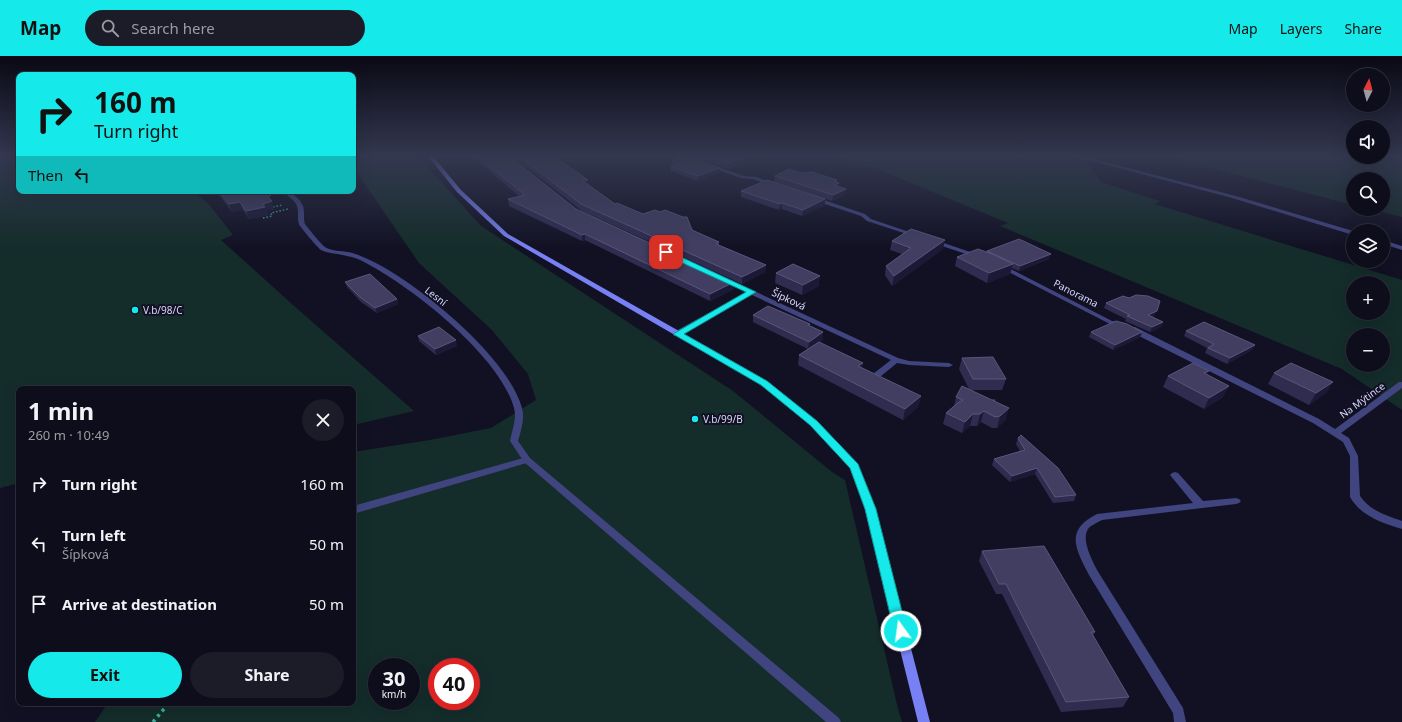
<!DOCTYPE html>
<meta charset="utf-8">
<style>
:root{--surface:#0e0d1b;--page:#1c1b28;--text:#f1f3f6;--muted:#9b9ca3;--line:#2e2d3a;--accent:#15e9e9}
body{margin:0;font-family:"Noto Sans",sans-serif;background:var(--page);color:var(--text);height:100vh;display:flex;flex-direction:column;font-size:15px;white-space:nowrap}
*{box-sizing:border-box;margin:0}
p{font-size:13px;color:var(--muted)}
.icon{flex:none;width:22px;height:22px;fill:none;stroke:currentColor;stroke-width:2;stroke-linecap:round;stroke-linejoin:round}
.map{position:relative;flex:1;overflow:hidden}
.panel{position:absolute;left:16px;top:330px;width:340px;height:320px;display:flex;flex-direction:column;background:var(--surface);border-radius:8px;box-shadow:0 4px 16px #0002,0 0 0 1px var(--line)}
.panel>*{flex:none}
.top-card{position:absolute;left:16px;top:16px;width:340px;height:122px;border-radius:8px;box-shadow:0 4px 16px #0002,0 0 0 1px var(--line);background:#15e9e9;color:#111;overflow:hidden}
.needle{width:26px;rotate:6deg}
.buttons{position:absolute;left:1346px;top:12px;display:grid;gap:8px}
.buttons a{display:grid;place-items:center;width:44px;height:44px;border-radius:50%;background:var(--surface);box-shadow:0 4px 16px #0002,0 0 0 1px var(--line);font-size:20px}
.speed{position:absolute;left:368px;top:602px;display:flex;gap:8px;font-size:20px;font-weight:700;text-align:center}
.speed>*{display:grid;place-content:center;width:52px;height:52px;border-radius:50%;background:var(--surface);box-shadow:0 4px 16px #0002,0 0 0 1px var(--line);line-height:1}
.speed small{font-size:10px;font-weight:400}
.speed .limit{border:6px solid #d22;background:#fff;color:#111}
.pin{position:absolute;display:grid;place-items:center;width:34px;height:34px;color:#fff;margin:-17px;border-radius:8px;box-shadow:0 2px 6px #0006}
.me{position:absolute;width:44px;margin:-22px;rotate:346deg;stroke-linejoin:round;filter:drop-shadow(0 0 3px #0008)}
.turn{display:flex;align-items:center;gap:14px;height:84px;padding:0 12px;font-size:18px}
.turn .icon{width:52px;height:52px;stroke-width:2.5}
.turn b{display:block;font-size:28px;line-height:34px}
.then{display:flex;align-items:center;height:38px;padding:0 12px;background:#0003;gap:8px;font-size:15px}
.round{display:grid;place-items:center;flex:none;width:42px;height:42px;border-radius:21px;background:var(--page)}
.summary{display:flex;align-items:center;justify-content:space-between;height:68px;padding:0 12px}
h1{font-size:24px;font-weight:700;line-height:30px}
.primary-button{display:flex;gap:8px;margin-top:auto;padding:8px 12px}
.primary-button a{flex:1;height:46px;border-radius:24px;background:var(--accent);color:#111;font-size:16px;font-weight:700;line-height:46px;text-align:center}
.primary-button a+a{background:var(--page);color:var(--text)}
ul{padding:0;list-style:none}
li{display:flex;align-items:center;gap:12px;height:60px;padding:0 12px}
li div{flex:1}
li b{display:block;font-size:15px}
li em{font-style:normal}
header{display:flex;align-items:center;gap:24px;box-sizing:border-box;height:56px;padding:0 20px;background:var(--accent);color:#111}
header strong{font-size:19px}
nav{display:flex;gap:22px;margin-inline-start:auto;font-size:14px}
.search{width:280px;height:36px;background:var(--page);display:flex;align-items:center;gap:10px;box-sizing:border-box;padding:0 14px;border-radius:22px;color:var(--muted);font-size:15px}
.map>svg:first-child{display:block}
.green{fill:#142d2a;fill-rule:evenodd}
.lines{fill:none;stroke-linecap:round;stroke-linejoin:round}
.path-far1{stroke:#3aac9a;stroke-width:1.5;stroke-dasharray:1.5 2;stroke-linecap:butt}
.path{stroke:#3aac9a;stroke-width:3.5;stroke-dasharray:3 4;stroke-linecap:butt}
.lane{fill:#40447f;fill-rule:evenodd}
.street{fill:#40447f;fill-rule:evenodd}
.secondary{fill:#7781f3;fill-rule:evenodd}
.wall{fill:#2f2c50}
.shaded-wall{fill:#1c1937}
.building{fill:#413e62;stroke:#59567a}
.route{fill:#15e9e9;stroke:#0e9797}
.poi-dot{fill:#15e9e9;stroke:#121124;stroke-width:1.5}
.labels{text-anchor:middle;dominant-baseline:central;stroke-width:4;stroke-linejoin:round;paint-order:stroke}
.street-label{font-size:10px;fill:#d8d7fb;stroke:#121124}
.poi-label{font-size:10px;fill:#d8d7fb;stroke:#121124;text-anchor:start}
</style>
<header>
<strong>Map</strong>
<div class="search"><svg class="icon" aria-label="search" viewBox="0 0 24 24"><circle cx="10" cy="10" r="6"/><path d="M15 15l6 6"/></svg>Search here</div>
<nav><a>Map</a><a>Layers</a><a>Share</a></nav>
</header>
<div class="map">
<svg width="1402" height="666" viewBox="0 0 1402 666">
<rect width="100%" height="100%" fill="#121124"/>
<g class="green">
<polygon points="0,99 19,99 19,135 192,135 208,147 233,179 221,184 293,249 414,355 353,369 353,333 19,333 19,427 0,432"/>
<path d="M353 99H417L481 170 733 335 832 416 845 424 898 653 902 666H95L108 647H353V396L430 384 491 372 536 344 528 318 492 274 419 207 353 111ZM377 611H411V645H377ZM437 611H471V645H437Z"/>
<path d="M821 99H1081L1101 126 1160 145 1155 148 1402 224V354L1342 313 1000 170 1008 167 877 113ZM1353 227H1383V257H1353ZM1353 279H1383V309H1353Z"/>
<polygon points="1161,99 1353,99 1353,101 1402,99 1402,161 1370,153 1383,153 1383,123 1353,123 1353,149"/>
</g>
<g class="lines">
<g class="path-far1">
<polyline points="266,142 273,137"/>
<polyline points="273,151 283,149"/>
<polyline points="263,162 272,160 271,157 288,153"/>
</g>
<polyline class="path" points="153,666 169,647"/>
<polygon class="lane" points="527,401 530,402 531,404 530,406 353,458 353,450"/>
<g class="street">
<polygon points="676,99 683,99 694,104 690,105"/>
<polygon points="1070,99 1078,99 1236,140 1353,175 1353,179 1232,142"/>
<polygon points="709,109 713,109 744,120 756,121 775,128 772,130 753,123 741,122 709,111"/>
<path d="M282 135C290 135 300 142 303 150 305 156 303 163 305 168 307 171 322 189 325 191 330 195 342 195 348 196 358 198 365 202 374 206 420 229 508 301 522 352 525 362 521 375 518 385L530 402 839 662 841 666H826L524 406 510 385C512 375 517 362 514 352 500 300 411 230 364 206 359 203 353 201 347 200 341 198 326 197 321 194 318 192 300 171 299 168 297 163 299 156 297 150 295 144 287 140 282 135Z"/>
<polygon points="815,141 865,158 871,163 918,179 913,180 867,165 861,160 813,144 813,142"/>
<polygon points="935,184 979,199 980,200 979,201 975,201 933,187 932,186"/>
<polygon points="1383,184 1402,190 1402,194 1383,188"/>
<polygon points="1003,209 1112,265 1125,267 1126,269 1122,271 1108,267 1001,212 1001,210"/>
<polygon points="724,221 898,302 909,305 949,307 953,309 949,311 909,309 897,307 875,325 869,325 868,323 869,321 891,304 752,239 680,280 674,280 673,278 674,276 747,236 722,224 722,222"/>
<path d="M1129 271H1135L1319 363 1335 373 1399 326H1402V332L1341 377 1349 382 1358 400 1360 440C1370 455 1386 459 1402 465V473C1382 467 1361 460 1350 441V400L1343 386 1313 367 1129 275 1128 273Z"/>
<path d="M1175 416 1178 417 1203 445 1236 442 1239 443 1241 445 1239 447 1236 448 1102 464C1097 467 1091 469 1088 473 1081 484 1092 504 1097 514L1183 652 1186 666H1174L1173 657 1089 519C1076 494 1064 474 1097 458L1193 447 1170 419 1172 417Z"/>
</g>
<polygon class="secondary" points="427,99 432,99 461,134 508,178 767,325 816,365 857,409 875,453 930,666 918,666 865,453 850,412 810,369 761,329 504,180 457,136"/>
</g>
<g class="wall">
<polygon points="464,99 508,99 576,153 734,226 734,233 710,245 585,184 582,185 509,150 508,143 520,141 474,102 469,103"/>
<polygon points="512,99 552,99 588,128 615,148 643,158 692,174 719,186 719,189 766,209 765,216 742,228 582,155"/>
<polygon points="693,99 746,99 749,106 729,113 693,101"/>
<polygon points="672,105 720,116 698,125 671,115 671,111 675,110 672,109"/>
<polygon points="801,117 836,126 839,131 845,139 832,145 774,126 775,120"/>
<polygon points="216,135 263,135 274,153 267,155 268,159 249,163 243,154 232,156"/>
<polygon points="741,135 825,149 802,160 782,153 779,154 741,141"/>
<polygon points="892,185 943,193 892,230 885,219 886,210 902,198 890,194"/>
<polygon points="987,195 1049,203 1019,215 1012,212 1010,218 987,227 955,210 957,201 986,196"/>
<polygon points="776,217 819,230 802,239 775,227"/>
<polygon points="345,226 397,243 398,248 377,257 361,246 347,231"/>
<polygon points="1106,247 1154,260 1153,261 1163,266 1161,271 1150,276 1125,265 1126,263 1104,252"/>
<polygon points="753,259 810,270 823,284 808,293 753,266"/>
<polygon points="1186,275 1255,289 1252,294 1227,308 1205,297 1207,292 1184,280"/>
<polygon points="1091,276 1142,276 1140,281 1113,294 1089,281"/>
<polygon points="418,280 457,290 436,299 419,285"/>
<polygon points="799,299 863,307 862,312 921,340 918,351 903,364 798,309"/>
<polygon points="962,302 1006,323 1002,334 971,334 992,344 995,344 995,345 1006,363 997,372 992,372 981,366 977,370 970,370 962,377 943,368 946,357 954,350 956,341 969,333 959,313"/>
<polygon points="1209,315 1206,319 1223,341 1204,353 1163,331 1168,320"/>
<polygon points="1274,317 1333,326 1326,337 1309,349 1268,328"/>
<polygon points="1018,382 1076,439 1074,445 1053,447 1035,418 1010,426 992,409 994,403 1020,395 1016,388"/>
<polygon points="982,495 1095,576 1093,580 1129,641 1123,651 1061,656 1002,538 996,538 979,505"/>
</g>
<g class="shaded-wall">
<polygon points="468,99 473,99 474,102 469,103"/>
<polygon points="749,100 749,106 729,113 729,107"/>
<polygon points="720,112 720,116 698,125 698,120"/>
<polygon points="588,124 588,130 583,125"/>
<polygon points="837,124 836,128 839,127 839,133 834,135 834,125"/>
<polygon points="846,133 845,139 832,145 833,139"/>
<polygon points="825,143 825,149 802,160 803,154"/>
<polygon points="272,145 274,153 267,155 268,159 249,163 246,155 263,148"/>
<polygon points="240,146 243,154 232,156 229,148"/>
<polygon points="782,147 782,153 779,154 780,148"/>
<polygon points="585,178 585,184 582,185 582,179"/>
<polygon points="945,184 943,193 892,230 894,220"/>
<polygon points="1051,198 1049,203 1019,215 1020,210"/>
<polygon points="1013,208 1010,218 987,227 989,217"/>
<polygon points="766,209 765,216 742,228 742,221"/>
<polygon points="820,220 819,230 802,239 803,229"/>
<polygon points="734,226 734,233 710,245 710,238"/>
<polygon points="397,243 398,248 377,257 375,252"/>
<polygon points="1157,255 1154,260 1146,264 1148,259"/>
<polygon points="1163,266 1161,271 1150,276 1152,271"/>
<polygon points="823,276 823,284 808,293 809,286"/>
<polygon points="1142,276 1140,281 1113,294 1115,289"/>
<polygon points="456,284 457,290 436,299 435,293"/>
<polygon points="1255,289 1252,294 1227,308 1230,302"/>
<polygon points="863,307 861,317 858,310"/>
<polygon points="1209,315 1203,325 1204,317"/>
<polygon points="1333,326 1326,337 1309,349 1316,337"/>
<polygon points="1229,330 1223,341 1204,353 1209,342"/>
<polygon points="921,340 918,351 903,364 905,353"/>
<polygon points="1009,352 1006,363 997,372 1000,360"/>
<polygon points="984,355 981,366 977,370 980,358"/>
<polygon points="973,358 970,370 962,377 965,366"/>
<polygon points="1037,412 1035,418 1010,426 1012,420"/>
</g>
<g class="building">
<polygon points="476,99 508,99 576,153 734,226 710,238 585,178 582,179 508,143 525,139"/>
<polygon points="518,99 552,99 588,124 583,125 615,148 617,147 643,158 655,154 660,156 665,154 683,161 687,161 692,174 719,186 716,188 766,209 742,221 581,148"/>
<polygon points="704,99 746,99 749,100 729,107"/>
<polygon points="685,100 720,112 698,120 671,111 680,108 672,105"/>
<polygon points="789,113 801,117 812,116 837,124 834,125 839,127 834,129 846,133 833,139 775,120"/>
<polygon points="767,124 825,143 803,154 782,147 780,148 741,135"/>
<polygon points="219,135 263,135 272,145 263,148 265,151 246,155 240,146 229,148"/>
<polygon points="911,173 945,184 894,220 886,210 911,192 892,185"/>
<polygon points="1019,183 1051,198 1020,210 987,195"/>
<polygon points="978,193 992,198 1013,208 989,217 957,201"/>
<polygon points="793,208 820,220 803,229 776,217"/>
<polygon points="370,218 397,243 375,252 360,241 345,226"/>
<polygon points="1136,239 1148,240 1160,245 1157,255 1148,259 1163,266 1152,271 1127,260 1130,259 1106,247 1123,240 1129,242"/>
<polygon points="768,250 810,268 808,269 823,276 809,286 753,259"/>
<polygon points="1116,265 1127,268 1142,276 1115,289 1091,276"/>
<polygon points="1204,266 1255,289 1230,302 1208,292 1214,288 1186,275"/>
<polygon points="439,271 456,284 435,293 418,280"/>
<polygon points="819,286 863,307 858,310 921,340 905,353 799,299"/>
<polygon points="993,301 1006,323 973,323 962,302"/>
<polygon points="1193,307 1209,315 1204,317 1229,330 1209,342 1168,320"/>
<polygon points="1291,307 1333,326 1316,337 1274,317"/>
<polygon points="962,330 992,344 995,344 994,345 1009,352 1000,360 995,361 984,355 980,358 973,358 965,366 946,357 959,346 963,344 956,341"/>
<polygon points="1021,379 1058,412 1076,439 1055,441 1037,412 1012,420 994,403 1025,394 1018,382"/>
<polygon points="1044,490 1095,576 1091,576 1129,641 1066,646 1006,528 999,528 982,495"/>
</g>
<linearGradient id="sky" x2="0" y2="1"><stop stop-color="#0a0914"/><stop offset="0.52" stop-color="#333850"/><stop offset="1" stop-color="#333850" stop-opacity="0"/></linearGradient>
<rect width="1402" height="192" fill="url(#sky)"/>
<polygon class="route" points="666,194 756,236 684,278 767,325 817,365 858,408 876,453 907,575 905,579 901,580 896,579 894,575 865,453 850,412 810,369 761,329 673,278 746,236 663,198 662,196"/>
<g class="poi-dot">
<circle cx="135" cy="254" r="4"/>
<circle cx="695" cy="363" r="4"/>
</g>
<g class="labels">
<g class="street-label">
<text transform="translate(1076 237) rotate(27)">Panorama</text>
<text transform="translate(436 240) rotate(38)">Lesní</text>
<text transform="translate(789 243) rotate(25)">Šípková</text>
<text transform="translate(1362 344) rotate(-36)">Na Mýtince</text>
</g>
<g class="poi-label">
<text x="143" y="254">V.b/98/C</text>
<text x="703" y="363">V.b/99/B</text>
</g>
</g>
</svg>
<div class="buttons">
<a><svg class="needle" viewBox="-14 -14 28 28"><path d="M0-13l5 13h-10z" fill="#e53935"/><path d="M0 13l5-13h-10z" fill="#9b9ca3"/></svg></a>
<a><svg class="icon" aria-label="sound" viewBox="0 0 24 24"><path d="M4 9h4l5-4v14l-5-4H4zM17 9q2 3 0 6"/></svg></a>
<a><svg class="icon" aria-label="search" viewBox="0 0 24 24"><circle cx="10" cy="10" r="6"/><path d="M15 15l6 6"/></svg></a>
<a><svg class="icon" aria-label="layers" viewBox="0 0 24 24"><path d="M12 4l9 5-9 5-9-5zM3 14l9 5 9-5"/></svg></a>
<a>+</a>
<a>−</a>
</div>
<div class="speed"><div>30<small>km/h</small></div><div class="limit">40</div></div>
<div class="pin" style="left:666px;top:196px;background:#d93025"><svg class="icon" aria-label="arrive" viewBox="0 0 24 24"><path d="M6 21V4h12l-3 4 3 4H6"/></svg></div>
<svg class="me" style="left:901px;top:575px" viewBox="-20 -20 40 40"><circle r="17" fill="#15e9e9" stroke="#fff" stroke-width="3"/><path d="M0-11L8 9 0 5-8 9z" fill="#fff"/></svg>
<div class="top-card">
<div class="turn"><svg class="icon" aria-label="right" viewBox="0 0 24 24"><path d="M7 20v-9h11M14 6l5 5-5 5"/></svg><div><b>160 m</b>Turn right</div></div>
<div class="then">Then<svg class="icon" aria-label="left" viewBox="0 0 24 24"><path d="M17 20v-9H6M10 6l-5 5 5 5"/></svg></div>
</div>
<section class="panel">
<div class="summary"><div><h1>1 min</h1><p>260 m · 10:49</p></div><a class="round"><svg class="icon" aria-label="close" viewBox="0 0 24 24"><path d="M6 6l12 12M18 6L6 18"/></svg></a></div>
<ul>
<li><svg class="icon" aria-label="right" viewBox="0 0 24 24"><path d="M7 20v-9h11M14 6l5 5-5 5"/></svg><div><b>Turn right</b></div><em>160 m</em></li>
<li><svg class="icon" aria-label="left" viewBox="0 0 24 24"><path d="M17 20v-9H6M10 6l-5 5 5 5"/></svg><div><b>Turn left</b><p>Šípková</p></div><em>50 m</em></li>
<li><svg class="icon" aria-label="arrive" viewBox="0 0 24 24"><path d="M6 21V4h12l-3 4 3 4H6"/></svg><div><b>Arrive at destination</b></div><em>50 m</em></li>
</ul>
<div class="primary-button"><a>Exit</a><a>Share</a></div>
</section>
</div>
